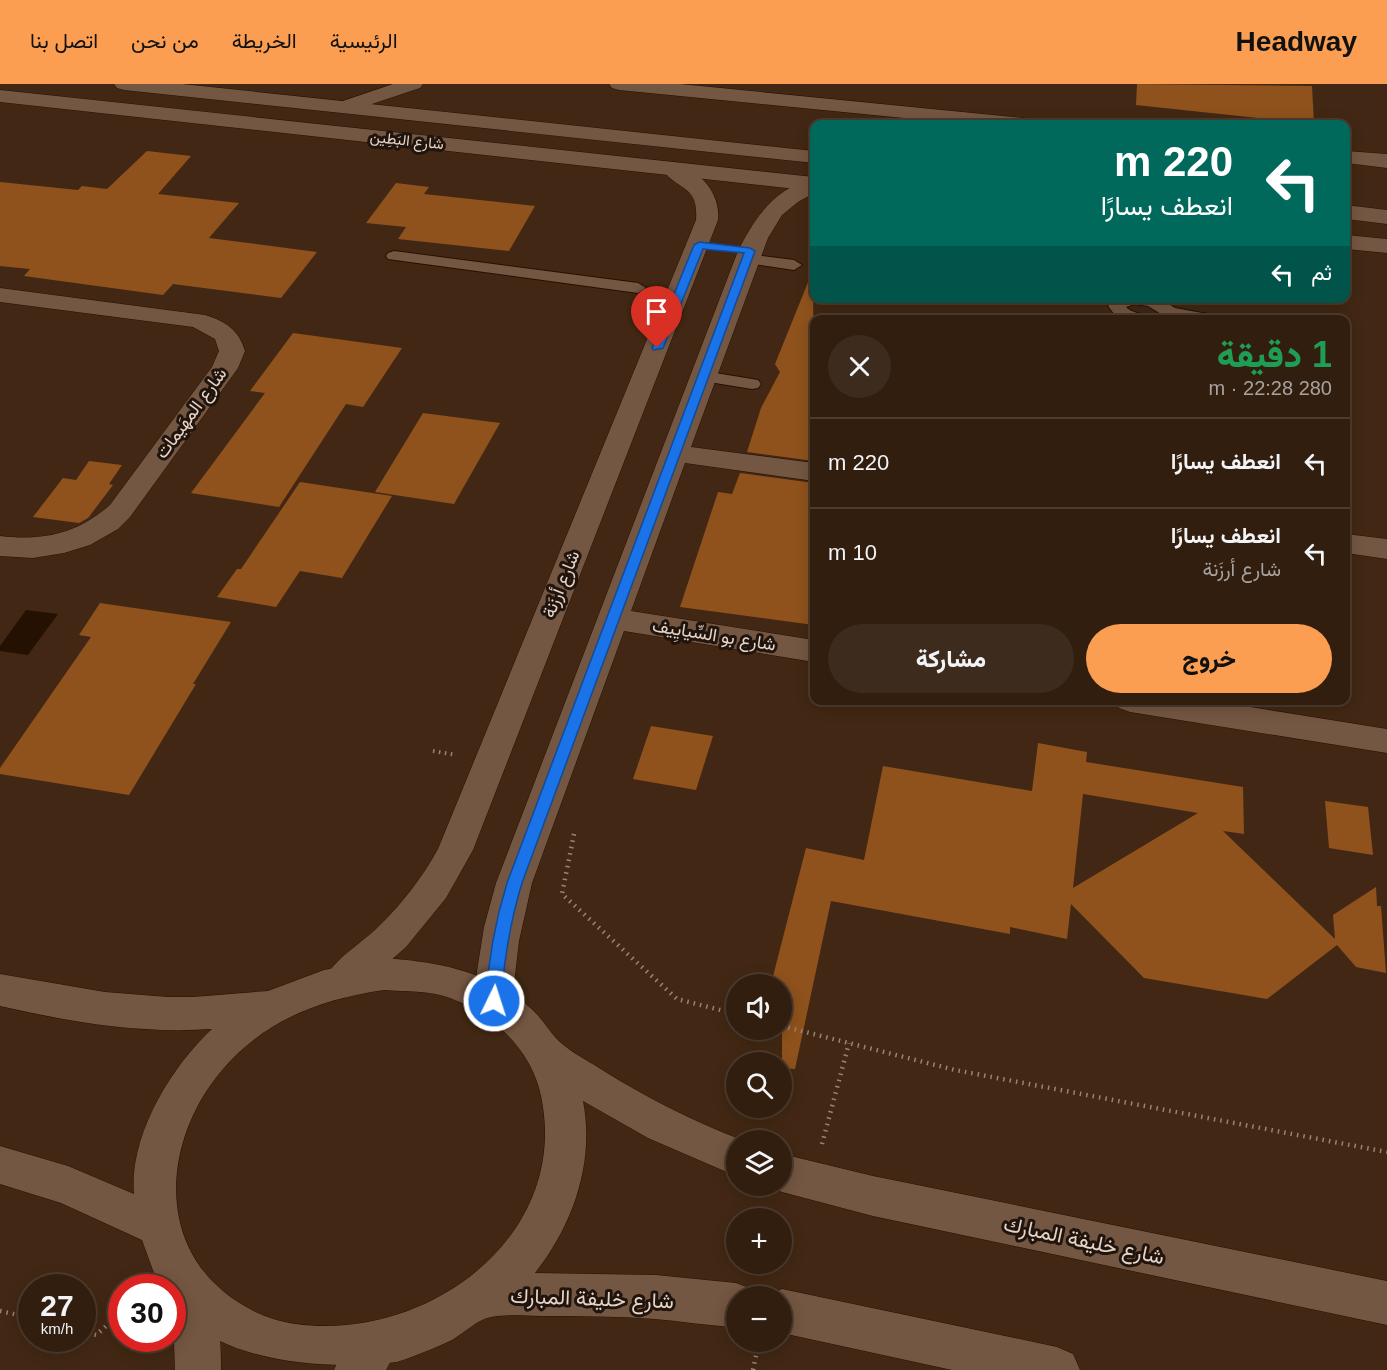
<!DOCTYPE html>
<html lang="ar">
<meta charset="utf-8">
<style>
:root{--surface:#321e0f;--page:#3d2b1d;--text:#f1f3f6;--muted:#a8a29e;--line:#4d3c2f;--accent:#fb9e51}
body{margin:0;font-family:Helvetica,Vazirmatn,sans-serif;background:var(--page);color:var(--text);direction:rtl;height:100vh;display:flex;flex-direction:column;font-size:22px;white-space:nowrap}
*{box-sizing:border-box;margin:0}
p{font-size:20px;color:var(--muted)}
.icon{flex:none;width:33px;height:33px;fill:none;stroke:currentColor;stroke-width:2;stroke-linecap:round;stroke-linejoin:round}
.map{position:relative;flex:1;overflow:hidden;direction:ltr}
.drawer{position:absolute;left:810px;top:231px;width:540px;height:390px;display:flex;flex-direction:column;background:var(--surface);border-radius:12px;box-shadow:0 3px 15px #0003,0 0 0 2px var(--line);direction:rtl}
.drawer>*{flex:none}
.top-card{position:absolute;left:810px;top:36px;width:540px;height:183px;border-radius:12px;box-shadow:0 3px 15px #0003,0 0 0 2px var(--line);direction:rtl;background:#00695c;color:#fff;overflow:hidden}
.controls{position:absolute;left:726px;top:890px;display:grid;gap:12px}
.controls a{display:grid;place-items:center;width:66px;height:66px;border-radius:50%;background:var(--surface);box-shadow:0 3px 15px #0003,0 0 0 2px var(--line);font-size:30px}
.speed{position:absolute;left:18px;top:1190px;display:flex;gap:12px;font-size:30px;font-weight:700;text-align:center}
.speed>*{display:grid;place-content:center;width:78px;height:78px;border-radius:50%;background:var(--surface);box-shadow:0 3px 15px #0003,0 0 0 2px var(--line);line-height:1}
.speed small{font-size:15px;font-weight:400}
.speed .limit{border:9px solid #d22;background:#fff;color:#111}
.pin{position:absolute;display:grid;place-items:center;width:51px;height:51px;color:#fff;margin:-62px -26px;border-radius:50% 50% 50% 0;rotate:-45deg;box-shadow:0 0 6px #0007}
.pin .icon{rotate:45deg}
.me{position:absolute;width:66px;margin:-33px;rotate:4deg;stroke-linejoin:round;filter:drop-shadow(0 0 4px #0008)}
.turn{display:flex;align-items:center;gap:21px;height:126px;padding:0 18px;font-size:27px}
.turn .icon{width:78px;height:78px;stroke-width:2.5}
.turn b{display:block;font-size:42px;line-height:51px}
.then{display:flex;align-items:center;height:57px;padding:0 18px;background:#0003;gap:12px;font-size:22px}
.round{display:grid;place-items:center;flex:none;width:63px;height:63px;border-radius:32px;background:var(--page)}
.summary{display:flex;align-items:center;justify-content:space-between;height:102px;padding:0 18px}
h1{font-size:36px;font-weight:800;line-height:45px;color:#1e9e55}
.primary-button{display:flex;gap:12px;margin-top:auto;padding:12px 18px}
.primary-button a{flex:1;height:69px;border-radius:36px;background:var(--accent);color:#111;font-size:24px;font-weight:800;line-height:69px;text-align:center}
.primary-button a+a{background:var(--page);color:var(--text)}
ul{padding:0;list-style:none}
li{display:flex;align-items:center;gap:18px;height:90px;padding:0 18px;border-top:2px solid var(--line)}
li div{flex:1}
li b{display:block;font-size:22px}
li em{font-style:normal}
header{display:flex;align-items:center;gap:36px;box-sizing:border-box;height:84px;padding:0 30px;background:var(--accent);color:#111}
header strong{font-size:28px}
nav{display:flex;gap:33px;margin-inline-start:auto;font-size:21px}
.map>svg:first-child{display:block}
.water{fill:#241102}
.building{fill:#8f521c;fill-rule:evenodd}
.lines{fill:none;stroke-linecap:round;stroke-linejoin:round}
.service-casing{stroke:#271000;stroke-width:2}
.minor-casing{stroke:#271000;stroke-width:1}
.secondary-casing{stroke:#271000;stroke-width:1}
.path-far1{stroke:#9a8475;stroke-width:4;stroke-dasharray:1.5 4.5;stroke-linecap:butt}
.path{stroke:#9a8475;stroke-width:4.5;stroke-dasharray:1.5 5;stroke-linecap:butt}
.service{fill:#745742;fill-rule:evenodd}
.minor{fill:#745742;fill-rule:evenodd}
.secondary{fill:#745742;fill-rule:evenodd}
.route{fill:#1a73e8;stroke:#114b97;stroke-width:1.5}
.labels{text-anchor:middle;dominant-baseline:central;stroke-width:6;stroke-linejoin:round;paint-order:stroke}
.far-street-label{font-size:15px;fill:#e5d4c8;stroke:#20140c}
.street-label{font-size:18px;fill:#e5d4c8;stroke:#20140c}
.near-street-label{font-size:21px;fill:#e5d4c8;stroke:#20140c}
</style>
<header>
<strong>Headway</strong>
<nav><a>الرئيسية</a><a>الخريطة</a><a>من نحن</a><a>اتصل بنا</a></nav>
</header>
<div class="map">
<svg width="1387" height="1286" viewBox="0 0 1387 1286">
<rect width="100%" height="100%" fill="#422814"/>
<polygon class="water" points="26,526 58,530 28,571 0,567 0,562"/>
<g class="building">
<polygon points="1137,0 1312,2 1314,40 1136,21"/>
<polygon points="147,67 191,72 158,110 239,119 209,154 317,168 281,214 173,200 163,211 24,192 30,185 0,182 0,98 78,106 82,102 107,105"/>
<polygon points="396,99 429,103 424,110 535,122 509,167 398,155 406,143 366,139"/>
<polygon points="813,186 814,377 747,368 761,324 780,288 775,280"/>
<polygon points="293,249 402,264 363,323 346,320 279,423 191,409 265,309 250,307"/>
<polygon points="423,329 500,339 454,420 375,408"/>
<polygon points="89,377 122,381 109,400 113,401 88,434 79,439 33,433 63,394 76,396"/>
<polygon points="740,389 814,399 814,541 680,523 718,408 732,410"/>
<polygon points="300,398 392,412 342,494 300,487 276,523 217,513 237,485 241,485"/>
<polygon points="100,519 231,538 193,600 196,600 129,711 0,690 0,684 91,553 79,551"/>
<polygon points="651,642 713,652 696,706 633,695"/>
<path d="M1038 659 1087 668 1086 678 1243 703 1244 750 1223 747 1335 855 1333 831 1376 803 1377 822H1381L1386 889 1356 883 1337 861 1267 915 1144 894 1071 820 1067 855 1010 843V850L831 817 795 985 782 984V900H771L806 764 864 776 883 682 1032 707ZM1083 710 1198 729 1073 804Z"/>
<polygon points="1325,717 1368,723 1373,771 1329,764"/>
</g>
<g class="lines">
<defs>
<g id="service">
<polygon points="394,167 638,199 646,204 638,209 388,175 386,172 388,169"/>
<polygon points="747,170 794,176 802,181 794,186 741,178 739,175"/>
<path d="M1159 214 1175 224 1213 231 1221 236H1122L1118 235 1108 222 1116 214ZM1135 220 1148 222 1161 230C1152 233 1132 230 1126 223Z"/>
<polygon points="703,287 752,295 758,296 761,300 758,304 752,305 697,296 694,292 697,288"/>
</g>
<g id="minor">
<polygon points="393,0 423,0 420,4 351,27 344,29 337,27 334,23 337,19"/>
<polygon points="609,0 680,0 1023,34 1030,36 1033,40 965,40 619,6 612,4"/>
<polygon points="1346,67 1387,70 1387,84 1346,79"/>
<path d="M673 78C699 85 721 109 718 136L473 766 446 814 406 863 357 906 344 911 331 906 325 895C335 874 361 860 378 843 402 820 422 794 438 765L696 136C699 100 677 107 662 85L665 80Z"/>
<path d="M814 94V109L798 118 782 131 768 154 691 363 814 379V397L685 379 631 527 814 556V578L624 547 532 799 519 857 512 917 507 929 493 933 479 929 474 917 477 887 484 843 496 799 738 167C755 133 775 104 814 94Z"/>
<path d="M0 204 205 231C225 237 239 246 245 267L238 284 130 433 118 445 90 461 64 469 33 474 0 472V452C43 457 77 450 110 421L212 283 219 267 215 255 193 243 0 218Z"/>
<polygon points="1346,450 1387,455 1387,475 1346,469"/>
<polygon points="1114,616 1207,616 1387,645 1387,669 1130,628 1119,624"/>
<path d="M191 1185 207 1192C219 1222 221 1254 221 1286H175L172 1203H171L175 1192Z"/>
<path d="M376 1239 392 1246 399 1262 386 1286H334C343 1264 354 1248 376 1239Z"/>
</g>
<g id="secondary">
<polygon points="114,0 182,0 814,67 814,79 124,6 117,4"/>
<polygon points="0,6 814,93 814,107 0,18"/>
<polygon points="1346,121 1387,126 1387,140 1346,135"/>
<polygon points="1346,151 1387,155 1387,169 1346,165"/>
<path d="M384 874C438 878 485 886 528 922 542 933 551 951 561 959 572 969 587 976 599 984 645 1013 692 1037 742 1056H736V1092L648 1054 583 1017C595 1078 573 1141 535 1189L656 1191 736 1199 752 1205 754 1212H736V1243C709 1242 682 1237 655 1235 617 1232 579 1232 541 1232 525 1232 507 1230 491 1233 478 1235 464 1249 452 1256 435 1264 415 1272 397 1278 329 1286 216 1281 172 1218V1203H163L154 1189 142 1156 61 1119 0 1100V1062L68 1082 134 1110C129 1052 171 983 212 945 140 950 70 938 0 922V890L105 908 168 913H193L268 907 324 886ZM384 906C406 908 429 906 450 914 494 930 532 967 541 1012 571 1153 426 1258 296 1240 273 1237 254 1229 235 1216 153 1161 164 1053 223 985 265 936 321 915 384 906Z"/>
<polygon points="782,1070 873,1092 1387,1197 1387,1241 873,1132 782,1108 766,1101 782,1101"/>
<polygon points="782,1205 1057,1263 1073,1270 1080,1286 952,1286 782,1249 782,1212 766,1212"/>
</g>
</defs>
<use href="#service" class="service-casing"/>
<use href="#minor" class="minor-casing"/>
<use href="#secondary" class="secondary-casing"/>
<polyline class="path-far1" points="433,667 456,671"/>
<g class="path">
<polyline points="574,750 562,810 677,915 736,930"/>
<polyline points="782,942 955,986 1387,1068"/>
<polyline points="822,1060 849,959"/>
<polyline points="0,1227 32,1234"/>
<polyline points="82,1247 96,1251 122,1228"/>
<polyline points="753,1286 759,1257"/>
</g>
<use href="#service" class="service"/>
<use href="#minor" class="minor"/>
<use href="#secondary" class="secondary"/>
</g>
<path class="route" d="M699 158 750 164 755 167 522 799C510 838 504 876 501 917L499 922 494 924 488 922 486 917C488 876 495 838 507 799L744 169 703 165 663 264 654 266 652 264 694 161Z"/>
<g class="labels">
<g class="far-street-label">
<text transform="translate(407 56) rotate(6)">شارع البَطِين</text>
</g>
<g class="street-label">
<text transform="translate(191 329) rotate(-54)">شارع المهَيمات</text>
<text transform="translate(561 500) rotate(-68)">شارع أرزَنة</text>
<text transform="translate(714 551) rotate(9)">شارع بو السِّيايِيف</text>
</g>
<g class="near-street-label">
<text transform="translate(1084 1156) rotate(12)">شارع خليفة المبارك</text>
<text transform="translate(592 1214) rotate(2)">شارع خليفة المبارك</text>
</g>
</g>
</svg>
<div class="controls">
<a><svg class="icon" aria-label="sound" viewBox="0 0 24 24"><path d="M4 9h4l5-4v14l-5-4H4zM17 9q2 3 0 6"/></svg></a>
<a><svg class="icon" aria-label="search" viewBox="0 0 24 24"><circle cx="10" cy="10" r="6"/><path d="M15 15l6 6"/></svg></a>
<a><svg class="icon" aria-label="layers" viewBox="0 0 24 24"><path d="M12 4l9 5-9 5-9-5zM3 14l9 5 9-5"/></svg></a>
<a>+</a>
<a>−</a>
</div>
<div class="speed"><div>27<small>km/h</small></div><div class="limit">30</div></div>
<div class="pin" style="left:657px;top:264px;background:#d93025"><svg class="icon" aria-label="arrive" viewBox="0 0 24 24"><path d="M6 21V4h12l-3 4 3 4H6"/></svg></div>
<svg class="me" style="left:494px;top:917px" viewBox="-20 -20 40 40"><circle r="17" fill="#1a73e8" stroke="#fff" stroke-width="3"/><path d="M0-11L8 9 0 5-8 9z" fill="#fff"/></svg>
<div class="top-card">
<div class="turn"><svg class="icon" aria-label="left" viewBox="0 0 24 24"><path d="M17 20v-9H6M10 6l-5 5 5 5"/></svg><div><b>220 m</b>انعطف يسارًا</div></div>
<div class="then">ثم<svg class="icon" aria-label="left" viewBox="0 0 24 24"><path d="M17 20v-9H6M10 6l-5 5 5 5"/></svg></div>
</div>
<section class="drawer">
<div class="summary"><div><h1>1 دقيقة</h1><p>280 m · 22:28</p></div><a class="round"><svg class="icon" aria-label="close" viewBox="0 0 24 24"><path d="M6 6l12 12M18 6L6 18"/></svg></a></div>
<ul>
<li><svg class="icon" aria-label="left" viewBox="0 0 24 24"><path d="M17 20v-9H6M10 6l-5 5 5 5"/></svg><div><b>انعطف يسارًا</b></div><em>220 m</em></li>
<li><svg class="icon" aria-label="left" viewBox="0 0 24 24"><path d="M17 20v-9H6M10 6l-5 5 5 5"/></svg><div><b>انعطف يسارًا</b><p>شارع أرزَنة</p></div><em>10 m</em></li>
</ul>
<div class="primary-button"><a>خروج</a><a>مشاركة</a></div>
</section>
</div>
